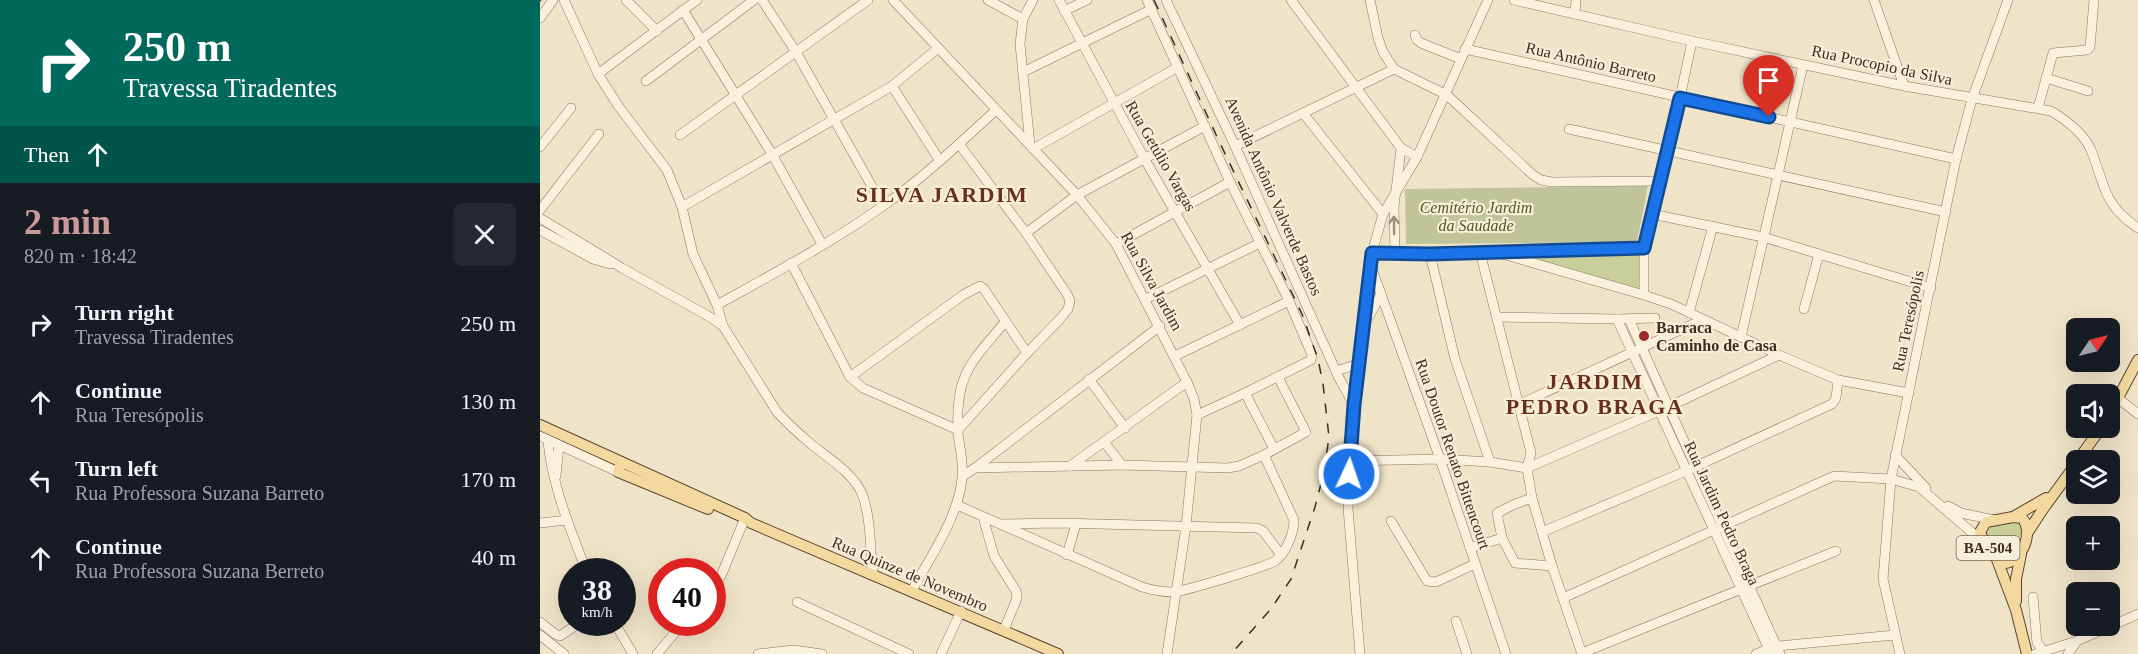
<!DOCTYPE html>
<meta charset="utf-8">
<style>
:root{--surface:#171b24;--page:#242831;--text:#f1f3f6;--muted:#9ea1a6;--accent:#cc999b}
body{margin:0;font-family:Georgia,serif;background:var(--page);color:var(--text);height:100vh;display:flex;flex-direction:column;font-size:22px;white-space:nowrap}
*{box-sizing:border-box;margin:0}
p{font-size:20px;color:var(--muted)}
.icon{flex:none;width:33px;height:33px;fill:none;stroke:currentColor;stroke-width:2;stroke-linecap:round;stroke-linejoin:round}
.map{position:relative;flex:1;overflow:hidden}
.details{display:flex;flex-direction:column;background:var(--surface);width:540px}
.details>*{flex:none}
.hud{background:#00695c;color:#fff;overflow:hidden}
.needle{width:39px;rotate:55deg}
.fabs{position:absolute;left:1526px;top:318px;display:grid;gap:12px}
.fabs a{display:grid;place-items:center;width:54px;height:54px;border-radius:9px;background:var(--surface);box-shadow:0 6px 24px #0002;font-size:30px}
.speed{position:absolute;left:18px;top:558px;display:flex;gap:12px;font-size:30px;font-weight:700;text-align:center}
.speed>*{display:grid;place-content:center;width:78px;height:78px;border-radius:50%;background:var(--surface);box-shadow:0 6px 24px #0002;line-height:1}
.speed small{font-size:15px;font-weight:400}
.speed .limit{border:9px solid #d22;background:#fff;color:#111}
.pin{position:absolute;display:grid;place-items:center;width:51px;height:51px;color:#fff;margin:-62px -26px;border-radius:50% 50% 50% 0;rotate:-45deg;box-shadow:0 0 6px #0007}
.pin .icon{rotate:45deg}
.me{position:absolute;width:66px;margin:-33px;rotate:3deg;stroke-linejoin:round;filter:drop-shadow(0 0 4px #0008)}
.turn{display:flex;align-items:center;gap:21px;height:126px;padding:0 24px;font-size:27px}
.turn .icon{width:78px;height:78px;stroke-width:2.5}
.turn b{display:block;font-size:42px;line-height:51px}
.then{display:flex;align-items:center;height:57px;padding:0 24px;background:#0003;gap:12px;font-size:22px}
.round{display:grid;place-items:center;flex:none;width:63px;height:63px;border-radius:9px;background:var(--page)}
.head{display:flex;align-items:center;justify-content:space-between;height:102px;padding:0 24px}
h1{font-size:36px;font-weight:700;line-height:45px;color:var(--accent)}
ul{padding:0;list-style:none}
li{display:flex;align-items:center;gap:18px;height:78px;padding:0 24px}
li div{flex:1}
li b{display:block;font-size:22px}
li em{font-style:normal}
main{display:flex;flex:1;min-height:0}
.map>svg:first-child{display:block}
.green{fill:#c9cf9b}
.cemetery{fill:#bfc49a}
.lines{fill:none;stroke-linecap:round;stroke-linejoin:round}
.minor-casing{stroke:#8d765c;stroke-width:10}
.major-casing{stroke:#5b4430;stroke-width:12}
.minor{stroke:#faf1dc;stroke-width:9}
.major{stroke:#f3d9a0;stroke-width:10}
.rail{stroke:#3d2e20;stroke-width:1.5;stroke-dasharray:10 10;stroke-linecap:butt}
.oneway{stroke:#9c907e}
.route-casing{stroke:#114b97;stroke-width:15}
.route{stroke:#1a73e8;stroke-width:10}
.poi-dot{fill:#9e2a2b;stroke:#f7eed8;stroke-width:2}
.labels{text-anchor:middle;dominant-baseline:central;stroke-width:4.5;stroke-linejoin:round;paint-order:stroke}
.shield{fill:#f7eed8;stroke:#756857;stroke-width:1.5}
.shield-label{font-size:15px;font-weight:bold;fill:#3d2e20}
.street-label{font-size:16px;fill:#3d2e20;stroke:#f7eed8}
.park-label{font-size:16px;font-style:italic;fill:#4d5a26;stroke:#f7eed8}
.poi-label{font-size:16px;font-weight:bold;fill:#3d2e20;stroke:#f7eed8;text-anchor:start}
.district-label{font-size:22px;font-weight:bold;letter-spacing:1.5px;fill:#6b2e1e;stroke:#f7eed8}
</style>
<main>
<section class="details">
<div class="hud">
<div class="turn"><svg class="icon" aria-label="right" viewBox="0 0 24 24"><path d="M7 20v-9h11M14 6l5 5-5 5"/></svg><div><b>250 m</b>Travessa Tiradentes</div></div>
<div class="then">Then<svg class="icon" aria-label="ahead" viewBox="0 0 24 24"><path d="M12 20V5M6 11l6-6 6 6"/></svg></div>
</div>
<div class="head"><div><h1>2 min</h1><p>820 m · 18:42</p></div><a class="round"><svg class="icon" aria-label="close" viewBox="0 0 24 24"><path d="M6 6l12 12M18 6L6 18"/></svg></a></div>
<ul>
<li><svg class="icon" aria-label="right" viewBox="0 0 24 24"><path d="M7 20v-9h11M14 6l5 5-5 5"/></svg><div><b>Turn right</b><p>Travessa Tiradentes</p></div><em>250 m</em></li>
<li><svg class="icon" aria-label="ahead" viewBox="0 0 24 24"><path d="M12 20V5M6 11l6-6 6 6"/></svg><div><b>Continue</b><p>Rua Teresópolis</p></div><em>130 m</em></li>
<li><svg class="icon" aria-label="left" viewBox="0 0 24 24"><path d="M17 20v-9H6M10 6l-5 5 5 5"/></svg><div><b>Turn left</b><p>Rua Professora Suzana Barreto</p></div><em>170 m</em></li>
<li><svg class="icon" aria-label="ahead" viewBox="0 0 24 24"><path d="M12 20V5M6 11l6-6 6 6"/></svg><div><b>Continue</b><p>Rua Professora Suzana Berreto</p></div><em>40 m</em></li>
</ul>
</section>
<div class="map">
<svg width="1598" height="654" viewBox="0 0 1598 654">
<rect width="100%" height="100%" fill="#f0e4c8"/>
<g class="green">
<polygon points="976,255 1099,255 1101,291"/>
<polygon points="1477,519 1484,524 1473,558 1463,560 1443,534 1444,528"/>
</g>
<polygon class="cemetery" points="1108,186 1097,242 866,244 865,189"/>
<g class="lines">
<defs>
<g id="minor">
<polyline points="24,0 58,74 79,107 127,170 142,207 153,254 177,305 183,326"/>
<polyline points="86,0 117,31"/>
<polyline points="222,0 256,52 343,206"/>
<polyline points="353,0 537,195 576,244 647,382 654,399 657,415 646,526 627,654"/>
<polyline points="448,0 483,19"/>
<polyline points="519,0 604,158 700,325"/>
<polyline points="607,0 690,182 749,301 772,355 771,360 705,393 657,415"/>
<polyline points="626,0 695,146 798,376 814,405"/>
<polyline points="751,0 861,148 877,157"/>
<polyline points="830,0 838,38 843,52 854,69 907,95 993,175 1001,180 1012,182 1119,181"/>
<path d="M974 0 1152 41 1364 86 1511 111C1526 120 1544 134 1551 150 1565 185 1563 205 1598 228"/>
<polyline points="1334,0 1364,86"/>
<polyline points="143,10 232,154 282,244"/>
<polyline points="524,11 547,0"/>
<polyline points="1035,14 1036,0"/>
<polyline points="0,18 13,0"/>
<polyline points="875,35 877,40 881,43 921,59"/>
<polyline points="925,49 1416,159"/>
<polyline points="483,72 612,9"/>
<polyline points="58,74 157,0"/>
<polyline points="1506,78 1548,91"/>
<polyline points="106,81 214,0"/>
<polyline points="352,86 400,161"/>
<polyline points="1498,108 1513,53 1547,50 1550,47 1554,0"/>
<polyline points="763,113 843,214"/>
<polyline points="1029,129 1406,212"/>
<polyline points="140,135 328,0"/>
<polyline points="490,145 480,44 483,19 493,0"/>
<polyline points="695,146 854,69"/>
<polyline points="0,147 31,108"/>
<polyline points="493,149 638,67"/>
<polyline points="142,207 352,86 397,49"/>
<polyline points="0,210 59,134"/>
<polyline points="1112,214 1223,237 1391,288"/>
<path d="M0 218 82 268 170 317 183 326 237 412C248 424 259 434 271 444 289 459 314 473 323 496 331 520 330 549 333 574"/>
<polyline points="0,230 53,259 70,264"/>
<polyline points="486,233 537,195 665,126"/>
<polyline points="576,244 690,182"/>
<polyline points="963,251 1104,248"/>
<polyline points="940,252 991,453 987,468 992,498 1012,566 1042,654"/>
<polyline points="832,253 890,254 952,251 1104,295 1131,304 1239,355 1298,380 1369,393"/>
<polyline points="855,254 854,207 861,148"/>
<polyline points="890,254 915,359 950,462"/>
<polyline points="251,263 310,377 323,388 418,430"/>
<polyline points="831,266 900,459 966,654"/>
<polyline points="1104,295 1104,248 1140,98 1152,41"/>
<polyline points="606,299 720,243"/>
<path d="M177 305C233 274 291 243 343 206 383 178 419 144 455 111"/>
<polyline points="1264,309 1279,254"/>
<polyline points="1149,313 1173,226"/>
<polyline points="957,317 1077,319 1115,318"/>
<polyline points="1077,319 1231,654"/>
<polyline points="1089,319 1240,654"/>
<polyline points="827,320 841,294"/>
<polyline points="1201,337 1263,65"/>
<polyline points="635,356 749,301"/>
<polyline points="796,371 818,364"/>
<polyline points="310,377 423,295 440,286 444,289 487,353"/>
<polyline points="549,379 585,428"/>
<polyline points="705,393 734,449"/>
<polyline points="1579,399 1598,414"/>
<polyline points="980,404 1162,320"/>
<polyline points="418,430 487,353 520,319 528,309 530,301 527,294 486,233 419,144"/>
<polyline points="0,436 78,472"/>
<path d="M8 440C11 482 31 532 47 572"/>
<polyline points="564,442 582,465"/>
<polyline points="1355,455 1386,488"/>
<polyline points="810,461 900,459 950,462 987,468 1128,407 1239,355"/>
<polyline points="530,466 647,382"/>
<polyline points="435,468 620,326"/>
<polyline points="16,476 19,445"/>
<polyline points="423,476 435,468 582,465 688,468 699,466 724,455 766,432 738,377"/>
<polyline points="992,498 975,504 957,513 962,538 975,563 1012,566"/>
<path d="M417 505 602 587C612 590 622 592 633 592 642 592 728 566 735 561 746 553 754 533 754 520L724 455"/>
<polyline points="1408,506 1421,513 1454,520"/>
<polyline points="443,517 454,556 476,591 477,598 464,630"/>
<polyline points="851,521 887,581 896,582 935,564"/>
<polyline points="0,523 27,520"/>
<polyline points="462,524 518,523 717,528 723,531 741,555"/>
<polyline points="1002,532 1146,471 1292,404 1296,398 1298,380"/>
<polyline points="930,548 962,538"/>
<polyline points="527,555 536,524"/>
<polyline points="172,588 181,576 205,518"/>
<path d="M372 591C390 557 419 516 422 478 424 463 419 446 418 432 415 374 431 363 465 322"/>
<polyline points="1493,597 1497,643 1505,652"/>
<polyline points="1023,598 1294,476 1351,479 1379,487 1443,542"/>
<polyline points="257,602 369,654"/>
<polyline points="916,621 927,654"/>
<polyline points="0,622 15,634 20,636 41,622"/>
<polyline points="74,622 93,654"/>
<polyline points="0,635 24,654"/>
<polyline points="1042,653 1296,551"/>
<polyline points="117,654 144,622"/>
<polyline points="218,654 253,650 282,654"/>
<polyline points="401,654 421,611"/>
<polyline points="820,654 808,508 814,405 832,253 843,214 877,157 948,0"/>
<polyline points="1216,654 1237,646 1355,635"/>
<polyline points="1360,654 1343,579 1351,479 1416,159 1432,99 1468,0"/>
<polyline points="1495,654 1537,641 1598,614"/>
<polyline points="1528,654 1537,641"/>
</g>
<g id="major">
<polyline points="1569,415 1598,360"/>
<polyline points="0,425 205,518 211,523 518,654"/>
<polyline points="1538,460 1561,428"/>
<polyline points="81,462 78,472 168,509"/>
<path d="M1473 517 1482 518C1494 531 1483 561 1465 563 1453 555 1444 546 1440 532L1446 522Z"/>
<polyline points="1473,517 1506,498"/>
<polyline points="1488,532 1503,509 1536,464"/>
<polyline points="1456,557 1476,610 1487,654"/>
<polyline points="1476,601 1476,579 1481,554"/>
</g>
</defs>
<use href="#minor" class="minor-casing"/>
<use href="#major" class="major-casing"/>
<use href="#minor" class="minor"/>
<use href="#major" class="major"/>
<g class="rail">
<polyline points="614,0 678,139 762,314 778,359 783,384 789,437 784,472 775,507 751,579 731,609 691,654"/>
<polyline points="0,1 1,0"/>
</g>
</g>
<defs><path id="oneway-shaft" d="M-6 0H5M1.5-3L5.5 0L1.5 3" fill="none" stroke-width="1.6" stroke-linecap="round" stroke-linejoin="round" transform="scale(1.5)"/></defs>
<use class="oneway" href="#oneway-shaft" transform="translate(854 225) rotate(-91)"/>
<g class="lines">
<defs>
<polyline id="route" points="809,474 814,405 832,253 890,254 1104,248 1140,98 1229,117"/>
</defs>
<use href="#route" class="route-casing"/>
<use href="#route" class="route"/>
</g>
<circle class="poi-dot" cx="1104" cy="336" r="6"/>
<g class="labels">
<rect class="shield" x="1416.5" y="536" width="63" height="24" rx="4.5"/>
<g class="shield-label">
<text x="1448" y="548">BA-504</text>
</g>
<g class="street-label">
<text transform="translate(1051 62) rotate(13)">Rua Antônio Barreto</text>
<text transform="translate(1342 65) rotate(12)">Rua Procopio da Silva</text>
<text transform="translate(621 156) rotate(60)">Rua Getúlio Vargas</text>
<text transform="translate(734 196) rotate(66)">Avenida Antônio Valverde Bastos</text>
<text transform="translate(612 281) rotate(61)">Rua Silva Jardim</text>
<text transform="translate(1368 321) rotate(-78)">Rua Teresópolis</text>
<text transform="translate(913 454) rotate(71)">Rua Doutor Renato Bittencourt</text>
<text transform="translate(1182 513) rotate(65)">Rua Jardim Pedro Braga</text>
<text transform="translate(370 574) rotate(23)">Rua Quinze de Novembro</text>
</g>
<g class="park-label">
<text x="936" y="207">Cemitério Jardim<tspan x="936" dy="18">da Saudade</tspan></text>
</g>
<g class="poi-label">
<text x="1116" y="327">Barraca<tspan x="1116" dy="18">Caminho de Casa</tspan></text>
</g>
<g class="district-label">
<text x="402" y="194">SILVA JARDIM</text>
<text x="1055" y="381">JARDIM<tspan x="1055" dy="25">PEDRO BRAGA</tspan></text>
</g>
</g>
</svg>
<div class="fabs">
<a><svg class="needle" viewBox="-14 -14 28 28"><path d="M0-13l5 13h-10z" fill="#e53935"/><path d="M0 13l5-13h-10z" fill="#9ea1a6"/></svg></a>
<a><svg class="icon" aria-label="sound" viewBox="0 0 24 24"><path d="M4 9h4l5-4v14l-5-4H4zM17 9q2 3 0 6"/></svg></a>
<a><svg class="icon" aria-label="layers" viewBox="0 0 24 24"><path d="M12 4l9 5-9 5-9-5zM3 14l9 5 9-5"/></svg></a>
<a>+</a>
<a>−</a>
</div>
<div class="speed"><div>38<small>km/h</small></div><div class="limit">40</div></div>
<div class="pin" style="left:1229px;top:117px;background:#d93025"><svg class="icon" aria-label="arrive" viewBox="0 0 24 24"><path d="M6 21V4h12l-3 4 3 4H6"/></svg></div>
<svg class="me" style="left:809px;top:474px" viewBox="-20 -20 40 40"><circle r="17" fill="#1a73e8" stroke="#fff" stroke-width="3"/><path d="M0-11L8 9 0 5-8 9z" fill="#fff"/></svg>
</div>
</main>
